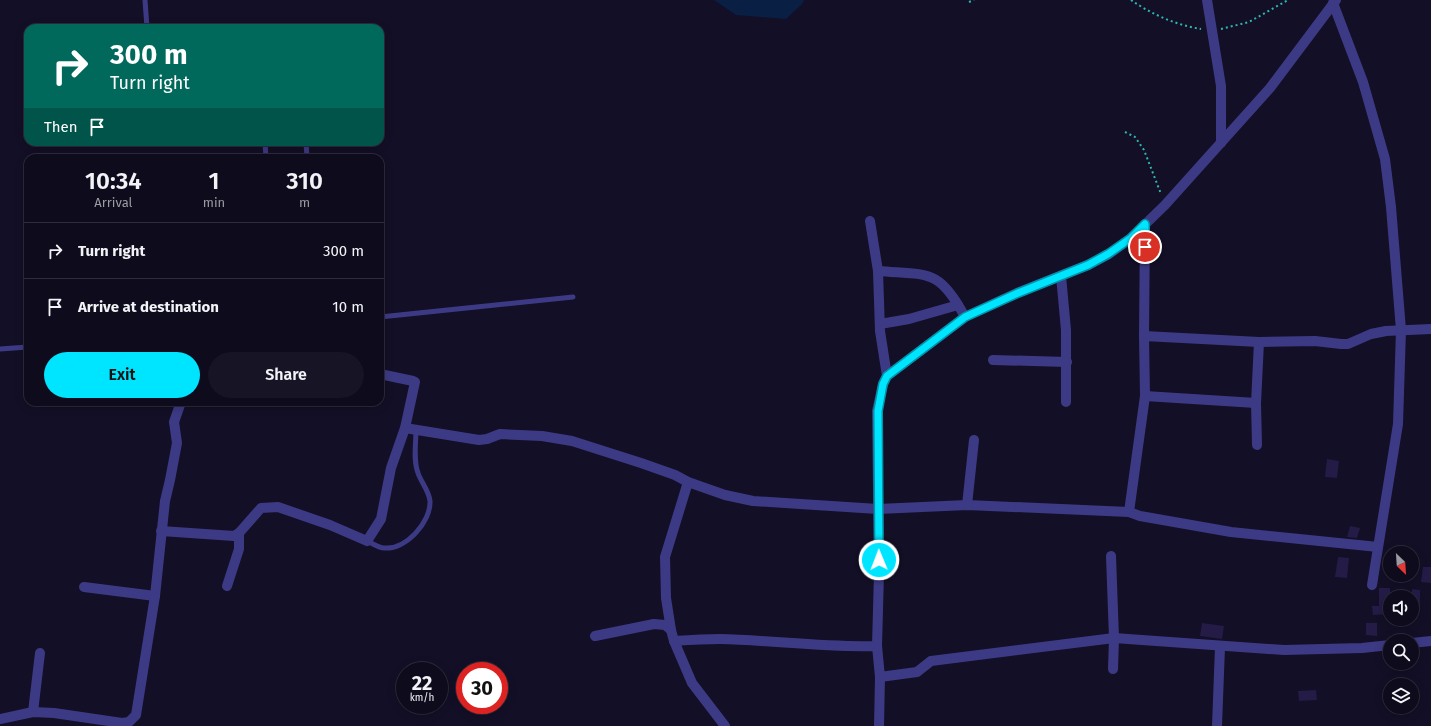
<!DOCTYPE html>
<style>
:root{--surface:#0e0b1c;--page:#171425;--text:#f1f3f6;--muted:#9b9ba3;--line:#2e2b3b;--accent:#00e5ff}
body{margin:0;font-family:"Fira Sans",sans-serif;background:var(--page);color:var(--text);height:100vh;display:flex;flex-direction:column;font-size:15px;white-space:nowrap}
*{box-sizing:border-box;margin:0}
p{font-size:13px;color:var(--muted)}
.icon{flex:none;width:22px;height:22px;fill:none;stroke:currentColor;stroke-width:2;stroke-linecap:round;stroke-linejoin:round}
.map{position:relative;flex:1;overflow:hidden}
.panel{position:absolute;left:24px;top:154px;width:360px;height:252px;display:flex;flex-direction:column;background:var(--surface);border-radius:12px;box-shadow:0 2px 10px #0003,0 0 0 1px var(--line)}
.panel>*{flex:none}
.banner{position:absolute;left:24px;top:24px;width:360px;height:122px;border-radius:12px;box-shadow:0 2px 10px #0003,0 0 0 1px var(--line);background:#00695c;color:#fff;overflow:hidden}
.needle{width:26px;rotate:155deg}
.buttons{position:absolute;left:1383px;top:546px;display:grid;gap:8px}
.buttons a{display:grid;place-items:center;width:36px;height:36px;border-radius:50%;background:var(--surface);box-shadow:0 2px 10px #0003,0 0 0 1px var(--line);font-size:20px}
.speed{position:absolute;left:396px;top:662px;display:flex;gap:8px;font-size:20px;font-weight:700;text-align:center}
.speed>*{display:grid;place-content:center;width:52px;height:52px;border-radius:50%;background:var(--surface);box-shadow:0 2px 10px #0003,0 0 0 1px var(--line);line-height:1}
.speed small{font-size:10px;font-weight:400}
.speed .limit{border:6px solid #d22;background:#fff;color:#111}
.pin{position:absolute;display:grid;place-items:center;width:34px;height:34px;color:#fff;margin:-17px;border:2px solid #fff;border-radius:50%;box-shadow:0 1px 4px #0007}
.me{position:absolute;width:44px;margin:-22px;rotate:359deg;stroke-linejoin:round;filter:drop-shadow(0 0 3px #0008)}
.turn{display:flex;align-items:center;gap:14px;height:84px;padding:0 20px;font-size:18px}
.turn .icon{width:52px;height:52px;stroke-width:2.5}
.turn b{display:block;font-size:28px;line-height:34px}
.then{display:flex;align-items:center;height:38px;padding:0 20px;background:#0003;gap:8px;font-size:15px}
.eta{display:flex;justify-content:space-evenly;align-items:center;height:68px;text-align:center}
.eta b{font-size:24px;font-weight:600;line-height:28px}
.button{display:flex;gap:8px;margin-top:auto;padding:8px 20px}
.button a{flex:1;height:46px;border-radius:24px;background:var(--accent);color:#111;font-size:16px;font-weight:600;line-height:46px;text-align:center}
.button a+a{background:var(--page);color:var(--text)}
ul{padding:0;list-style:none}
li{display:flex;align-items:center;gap:12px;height:56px;padding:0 20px;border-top:1px solid var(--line)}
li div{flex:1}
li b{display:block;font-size:15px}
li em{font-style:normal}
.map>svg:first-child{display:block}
.water{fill:#0a1f44}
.building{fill:#241b47}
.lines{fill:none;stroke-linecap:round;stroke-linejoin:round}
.path{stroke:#2fb8b0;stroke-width:2;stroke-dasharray:2 3;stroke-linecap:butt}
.lane{stroke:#3d3a85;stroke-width:5}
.street{stroke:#3d3a85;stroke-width:10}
.route-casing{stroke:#0095a6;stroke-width:10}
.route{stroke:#00e5ff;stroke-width:7}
</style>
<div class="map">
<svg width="1431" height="726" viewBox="0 0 1431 726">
<rect width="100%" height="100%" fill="#130f26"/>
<polygon class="water" points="714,0 804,0 802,4 786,19 736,15"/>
<g class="building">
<polygon points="1327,459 1339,461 1337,478 1325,477"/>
<polygon points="1350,526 1360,528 1357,538 1347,537"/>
<polygon points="1338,557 1349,558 1347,578 1335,577"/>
<polygon points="1423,567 1431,567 1431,583 1421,582"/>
<polygon points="1379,588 1390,588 1390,614 1373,615 1372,606 1379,606"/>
<polygon points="1412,589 1420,590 1420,607 1412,607"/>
<polygon points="1202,623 1224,626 1222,639 1200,636"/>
<polygon points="1366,623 1377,623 1377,636 1366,635"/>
<polygon points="1316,690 1317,700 1299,701 1298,691"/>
</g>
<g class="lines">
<g class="path">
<path d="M1131 0C1151 14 1176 25 1201 29"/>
<polyline points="969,2 974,0"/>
<polyline points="1221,29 1249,22 1288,0"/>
<polyline points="1125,132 1135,137 1144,150 1161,194"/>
</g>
<g class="lane">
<polyline points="145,0 147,28"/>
<polyline points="265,142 266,158"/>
<polyline points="306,142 307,158"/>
<polyline points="380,317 573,297"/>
<polyline points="0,349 28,347"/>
<path d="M367 541C372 543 379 548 384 548 406 550 431 522 430 501 429 491 421 482 418 473 413 460 416 443 416 430"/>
</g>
<g class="street">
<polyline points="1207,0 1221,86 1221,143"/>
<polyline points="1333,3 1363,82 1385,159 1391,207 1401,330 1398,424 1372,585"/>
<polyline points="870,221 878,271 880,331 887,376"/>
<path d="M878 271C928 275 939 268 965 317"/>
<polyline points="1061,276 1066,330 1066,402"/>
<polyline points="880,324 909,319 958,305"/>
<polyline points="1144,336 1259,342 1315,341 1341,344 1348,344 1371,334 1386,331 1431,329"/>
<polyline points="993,360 1067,362"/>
<polyline points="1145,396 1256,403 1259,342"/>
<polyline points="1256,403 1257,445"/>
<polyline points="405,428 479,440 487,439 500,434 542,436 572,441 641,463 675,475 688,482 725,495 753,501 878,509 967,505 1129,512 1140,516 1231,532 1378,547"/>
<polyline points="967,505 974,440"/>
<polyline points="1129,512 1145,396 1144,336 1145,224"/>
<polyline points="161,531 234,536 239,533 261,508 278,507 330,525 367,541 381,519 391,468 405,428 415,382 413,381 380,374"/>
<polyline points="1111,556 1114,638 1113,669"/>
<polyline points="227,586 239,549 239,533"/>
<polyline points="84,587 155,596"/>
<polyline points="671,630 666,598 665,557 688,482"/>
<polyline points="595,636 654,624 665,625 671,630 674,641 692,683 725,726"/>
<path d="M674 641C689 640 705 639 720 639 772 640 825 648 877 646"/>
<polyline points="1412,643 1431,641"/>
<polyline points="880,677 917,672 931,661 1114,638 1284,650 1362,648 1390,645"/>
<polyline points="33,712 40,653"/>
<polyline points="0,719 33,712 54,713 122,723 129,722 136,715 155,596 165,501 170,480 177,443 174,422 181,402"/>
<polyline points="879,726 880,677 877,646 879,573 877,411 883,384 887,376 965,317 1017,293 1088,265 1109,254 1131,238 1165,205 1270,88 1336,0"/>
<polyline points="1217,726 1220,647"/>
</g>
</g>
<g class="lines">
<defs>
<polyline id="route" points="879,560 878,411 883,384 887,376 965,317 1018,293 1088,265 1108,254 1131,238 1145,224 1145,247"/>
</defs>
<use href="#route" class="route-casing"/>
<use href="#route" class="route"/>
</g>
</svg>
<div class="buttons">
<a><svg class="needle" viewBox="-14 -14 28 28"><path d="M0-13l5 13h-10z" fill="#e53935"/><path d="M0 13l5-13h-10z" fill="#9b9ba3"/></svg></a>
<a><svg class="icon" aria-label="sound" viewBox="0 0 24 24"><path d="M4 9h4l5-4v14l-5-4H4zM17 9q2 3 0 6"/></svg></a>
<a><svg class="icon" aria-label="search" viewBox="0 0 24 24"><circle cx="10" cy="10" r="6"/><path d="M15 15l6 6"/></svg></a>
<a><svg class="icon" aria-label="layers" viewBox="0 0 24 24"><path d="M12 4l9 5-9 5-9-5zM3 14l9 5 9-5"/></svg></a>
</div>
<div class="speed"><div>22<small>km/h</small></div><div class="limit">30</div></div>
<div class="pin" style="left:1145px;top:247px;background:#d93025"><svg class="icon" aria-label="arrive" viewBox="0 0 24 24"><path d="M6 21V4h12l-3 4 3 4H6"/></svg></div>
<svg class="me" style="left:879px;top:560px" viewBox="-20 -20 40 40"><circle r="17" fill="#00e5ff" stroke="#fff" stroke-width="3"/><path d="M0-11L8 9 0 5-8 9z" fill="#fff"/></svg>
<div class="banner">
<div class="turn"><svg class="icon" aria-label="right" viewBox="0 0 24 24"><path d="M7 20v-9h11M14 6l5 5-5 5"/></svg><div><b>300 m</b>Turn right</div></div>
<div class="then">Then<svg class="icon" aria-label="arrive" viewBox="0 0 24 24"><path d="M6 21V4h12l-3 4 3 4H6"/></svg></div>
</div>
<section class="panel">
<div class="eta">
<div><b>10:34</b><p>Arrival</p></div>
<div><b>1</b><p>min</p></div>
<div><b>310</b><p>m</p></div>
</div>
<ul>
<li><svg class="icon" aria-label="right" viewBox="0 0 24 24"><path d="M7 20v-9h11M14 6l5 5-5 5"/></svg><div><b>Turn right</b></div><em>300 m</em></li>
<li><svg class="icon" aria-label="arrive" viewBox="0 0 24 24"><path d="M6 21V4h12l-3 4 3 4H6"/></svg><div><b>Arrive at destination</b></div><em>10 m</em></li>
</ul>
<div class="button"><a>Exit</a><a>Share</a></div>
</section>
</div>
